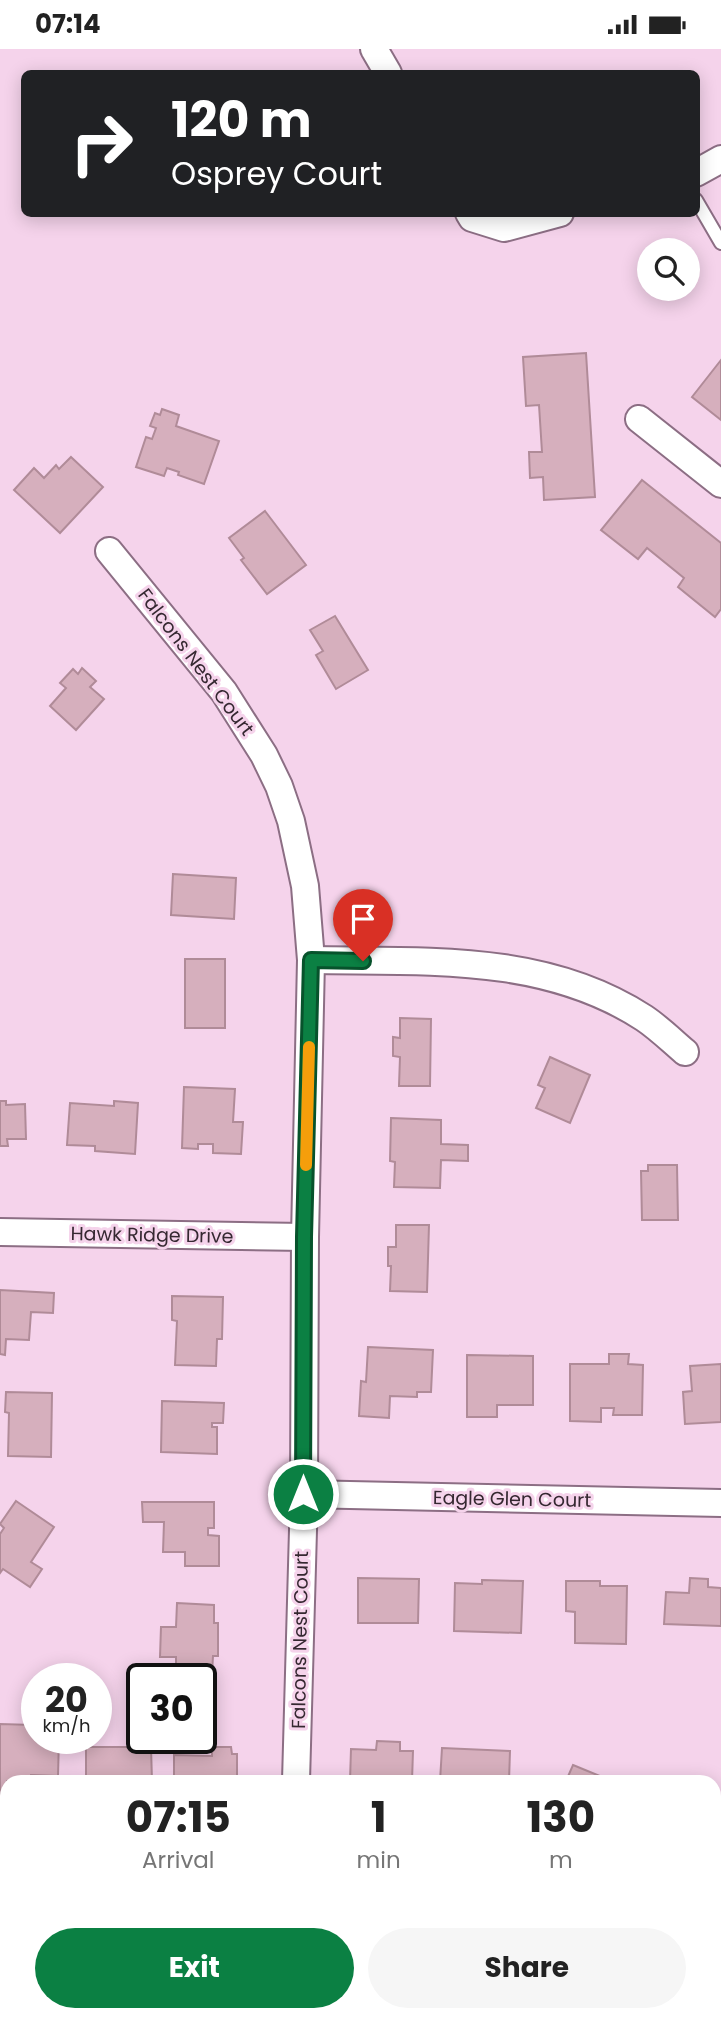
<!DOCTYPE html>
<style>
:root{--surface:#fff;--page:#f6f6f6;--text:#222;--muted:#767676;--accent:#0b8043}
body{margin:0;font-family:Poppins,sans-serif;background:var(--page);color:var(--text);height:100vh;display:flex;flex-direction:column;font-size:26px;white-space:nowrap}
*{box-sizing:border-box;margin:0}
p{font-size:23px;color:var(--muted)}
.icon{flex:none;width:38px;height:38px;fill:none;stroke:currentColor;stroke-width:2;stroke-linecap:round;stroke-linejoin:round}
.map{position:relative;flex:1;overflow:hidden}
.sheet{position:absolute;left:0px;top:1726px;width:721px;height:247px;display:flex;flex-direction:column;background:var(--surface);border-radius:21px 21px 0 0;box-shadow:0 4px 18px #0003}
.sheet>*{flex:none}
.banner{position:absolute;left:21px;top:21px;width:679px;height:147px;border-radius:10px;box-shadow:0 4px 18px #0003;background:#202124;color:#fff;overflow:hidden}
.fabs{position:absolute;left:637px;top:189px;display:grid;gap:14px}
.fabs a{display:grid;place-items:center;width:63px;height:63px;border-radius:50%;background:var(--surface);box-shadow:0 4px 18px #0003;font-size:35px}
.speed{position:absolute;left:21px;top:1614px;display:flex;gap:14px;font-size:35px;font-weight:700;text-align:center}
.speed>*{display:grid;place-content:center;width:91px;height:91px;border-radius:50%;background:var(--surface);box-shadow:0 4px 18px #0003;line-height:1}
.speed small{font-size:18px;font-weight:400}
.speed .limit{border:4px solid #111;border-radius:10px;background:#fff;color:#111}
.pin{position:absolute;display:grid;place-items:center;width:60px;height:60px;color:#fff;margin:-72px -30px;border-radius:50% 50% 50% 0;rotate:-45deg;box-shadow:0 0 7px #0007}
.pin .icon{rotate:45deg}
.me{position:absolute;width:77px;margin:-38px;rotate:0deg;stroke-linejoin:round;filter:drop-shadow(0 0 5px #0008)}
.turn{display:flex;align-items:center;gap:24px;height:147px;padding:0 35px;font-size:32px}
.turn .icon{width:91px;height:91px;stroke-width:2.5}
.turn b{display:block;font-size:49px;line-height:60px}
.eta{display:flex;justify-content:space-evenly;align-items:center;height:119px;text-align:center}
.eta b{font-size:42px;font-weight:700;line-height:49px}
.button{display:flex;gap:14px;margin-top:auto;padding:14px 35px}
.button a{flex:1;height:80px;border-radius:42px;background:var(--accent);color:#fff;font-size:28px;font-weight:700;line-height:80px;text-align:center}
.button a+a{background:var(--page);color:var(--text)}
.status{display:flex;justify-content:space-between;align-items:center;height:49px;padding:0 35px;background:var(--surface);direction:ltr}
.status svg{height:19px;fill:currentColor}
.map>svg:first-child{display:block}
.building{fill:#d6afbd;stroke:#b08b98;stroke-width:2}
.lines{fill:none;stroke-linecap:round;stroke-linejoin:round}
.service-casing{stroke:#8c6e84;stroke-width:16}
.minor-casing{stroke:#8c6e84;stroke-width:30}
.service{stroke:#fff;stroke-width:12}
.minor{stroke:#fff;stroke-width:26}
.route-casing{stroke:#07532c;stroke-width:18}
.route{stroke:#0b8043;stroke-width:12}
.slow{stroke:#f59e0b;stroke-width:12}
.labels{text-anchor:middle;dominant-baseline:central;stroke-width:6;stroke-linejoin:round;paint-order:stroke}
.street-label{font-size:19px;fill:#352831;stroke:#f5d3eb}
</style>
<div class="status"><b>07:14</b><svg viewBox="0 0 49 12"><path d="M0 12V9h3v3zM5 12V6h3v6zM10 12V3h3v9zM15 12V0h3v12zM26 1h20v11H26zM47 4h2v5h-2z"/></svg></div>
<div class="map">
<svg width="721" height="1972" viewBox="0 0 721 1972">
<rect width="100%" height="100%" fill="#f5d3eb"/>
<g class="building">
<polygon points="586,304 595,448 544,451 543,428 530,429 529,403 542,403 539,356 526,357 523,308"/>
<polygon points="721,311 721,371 692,348"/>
<polygon points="162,360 179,366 176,377 219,392 204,435 178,426 179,423 167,419 164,427 136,418 146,388 152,390 156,379 150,377 155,364 160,366"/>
<polygon points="71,408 103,438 60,484 14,441 34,419 44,429 56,416 59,420"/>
<polygon points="642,431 721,494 721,560 715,568 678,538 684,529 647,499 638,510 601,481"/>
<polygon points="265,462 306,516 267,545 241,511 244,509 229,489"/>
<polygon points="335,567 368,621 336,640 316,606 323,602 310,581"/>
<polygon points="82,619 96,632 90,638 104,650 76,681 50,657 66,639 60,634 73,620 78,625"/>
<polygon points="173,825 236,829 234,870 171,866"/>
<rect x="185" y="910" width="40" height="69"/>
<polygon points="400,969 431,970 430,1037 399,1037 400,1008 393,1007 393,988 400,989"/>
<polygon points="550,1008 590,1026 570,1074 536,1059 545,1039 538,1036"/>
<polygon points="184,1038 235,1040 233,1073 243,1073 241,1105 213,1104 213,1095 198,1095 198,1100 182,1099"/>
<polygon points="0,1052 6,1052 6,1056 25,1055 26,1090 7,1090 8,1097 0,1097"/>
<polygon points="114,1052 138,1054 135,1105 95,1102 95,1097 67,1096 70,1054 114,1057"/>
<polygon points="391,1069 441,1071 441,1095 468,1096 468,1112 441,1111 440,1139 394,1138 395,1113 390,1112"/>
<polygon points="648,1116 677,1116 678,1171 642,1171 641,1122 648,1122"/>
<polygon points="396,1176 429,1176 427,1243 390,1242 391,1217 388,1217 388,1198 396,1198"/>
<polygon points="0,1241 54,1244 53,1264 31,1263 29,1291 6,1290 5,1306 0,1305"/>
<polygon points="172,1247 223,1248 222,1290 217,1290 216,1317 175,1316 177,1272 172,1271"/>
<polygon points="368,1298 433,1301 431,1343 417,1343 417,1348 390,1347 389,1369 359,1367 361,1332 366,1333"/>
<polygon points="609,1305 629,1305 628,1315 643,1316 642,1366 613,1366 614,1359 601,1359 601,1373 570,1372 570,1315 609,1315"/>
<polygon points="467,1306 533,1307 533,1356 497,1356 497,1368 467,1368"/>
<polygon points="721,1315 721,1373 685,1375 683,1343 692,1342 690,1317"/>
<polygon points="6,1343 52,1344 51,1408 8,1407 9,1364 5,1363"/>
<polygon points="162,1352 224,1354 223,1374 212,1374 212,1378 217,1378 217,1405 161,1403"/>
<polygon points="16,1452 54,1478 31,1513 42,1520 30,1538 3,1520 0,1524 0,1485 4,1479 0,1475"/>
<polygon points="142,1453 214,1453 214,1479 208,1479 208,1486 219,1487 219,1517 185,1517 185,1503 163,1503 164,1473 143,1473"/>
<polygon points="358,1529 419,1530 418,1574 358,1574"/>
<polygon points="690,1529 708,1530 708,1538 721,1539 721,1577 664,1575 666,1543 689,1544"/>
<polygon points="482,1531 523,1532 521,1584 454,1582 455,1534 482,1535"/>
<polygon points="566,1532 600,1532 600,1537 627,1537 626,1595 575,1594 575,1563 566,1562"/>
<polygon points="177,1554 214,1556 214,1574 218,1574 218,1607 213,1607 212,1625 176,1624 176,1608 160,1608 161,1578 176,1578"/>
<polygon points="33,1670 37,1670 37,1689 59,1689 58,1727 31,1726 30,1732 7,1732 7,1748 0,1747 0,1675 33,1676"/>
<polygon points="377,1692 400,1693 400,1702 413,1702 412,1732 350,1732 351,1700 376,1701"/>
<polygon points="86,1698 151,1698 152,1732 86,1732"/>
<polygon points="212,1698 231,1698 232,1705 237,1705 237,1732 174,1732 174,1706 212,1707"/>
<polygon points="442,1699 510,1702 509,1732 440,1732"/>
<polygon points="573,1716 612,1732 566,1732"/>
<polygon points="0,1892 5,1892 5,1904 7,1904 7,1934 0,1934"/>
<rect x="60" y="1965" width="24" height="7"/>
<polygon points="359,1965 391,1965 390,1972 358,1972"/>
<polygon points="427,1965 440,1967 441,1965 453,1965 478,1972 425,1972"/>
</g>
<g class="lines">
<defs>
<polyline id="service" points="696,151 721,194"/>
<g id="minor">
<polyline points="374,0 388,24"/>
<polyline points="696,124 721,110"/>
<polyline points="469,164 472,169 504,179 560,164"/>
<polyline points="639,370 721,435"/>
<polyline points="109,502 224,643 264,706 279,737 291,772 305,837 311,911 305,1188 304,1445 296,1732"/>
<path d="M311 911C425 913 544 904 644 969 659 979 672 992 685 1003"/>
<polyline points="0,1183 305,1188"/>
<polyline points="304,1445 721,1454"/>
<polyline points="0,1830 7,1829"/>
</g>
</defs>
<use href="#service" class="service-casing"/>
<use href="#minor" class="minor-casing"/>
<use href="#service" class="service"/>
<use href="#minor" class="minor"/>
</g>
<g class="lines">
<defs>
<polyline id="route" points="303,1445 304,1188 311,911 363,912"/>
</defs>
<use href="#route" class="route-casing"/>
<use href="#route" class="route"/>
<polyline class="slow" points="306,1116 309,998"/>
</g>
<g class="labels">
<g class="street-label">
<text transform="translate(196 613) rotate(53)">Falcons Nest Court</text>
<text transform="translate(152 1186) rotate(1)">Hawk Ridge Drive</text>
<text transform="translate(512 1450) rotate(1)">Eagle Glen Court</text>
<text transform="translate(300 1591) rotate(-89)">Falcons Nest Court</text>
</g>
</g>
</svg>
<div class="fabs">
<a><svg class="icon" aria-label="search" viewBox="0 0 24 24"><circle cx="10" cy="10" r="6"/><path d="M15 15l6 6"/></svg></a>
</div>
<div class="speed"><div>20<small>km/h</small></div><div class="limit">30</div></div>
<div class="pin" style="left:363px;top:912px;background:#d93025"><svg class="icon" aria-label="arrive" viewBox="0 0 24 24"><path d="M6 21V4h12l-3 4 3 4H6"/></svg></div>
<svg class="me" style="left:303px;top:1445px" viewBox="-20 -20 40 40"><circle r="17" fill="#0b8043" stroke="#fff" stroke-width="3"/><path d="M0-11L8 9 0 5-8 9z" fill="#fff"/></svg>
<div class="banner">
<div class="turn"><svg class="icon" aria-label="right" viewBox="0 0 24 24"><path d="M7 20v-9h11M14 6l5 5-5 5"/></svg><div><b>120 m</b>Osprey Court</div></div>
</div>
<section class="sheet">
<div class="eta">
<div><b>07:15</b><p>Arrival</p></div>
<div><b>1</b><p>min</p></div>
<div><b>130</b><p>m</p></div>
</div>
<div class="button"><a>Exit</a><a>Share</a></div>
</section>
</div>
